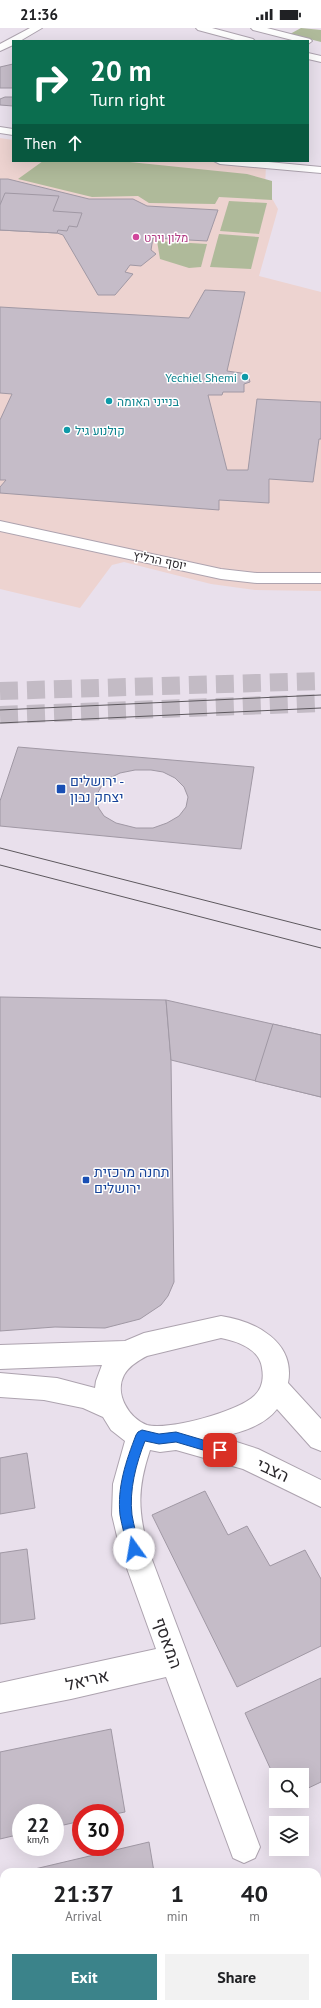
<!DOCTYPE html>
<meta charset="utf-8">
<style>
:root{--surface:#fff;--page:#f2f2f2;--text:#202124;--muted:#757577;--accent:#3b838a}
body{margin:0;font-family:"PT Sans",Heebo,sans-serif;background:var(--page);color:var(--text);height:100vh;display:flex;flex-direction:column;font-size:15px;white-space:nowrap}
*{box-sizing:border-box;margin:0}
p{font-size:13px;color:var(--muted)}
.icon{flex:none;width:22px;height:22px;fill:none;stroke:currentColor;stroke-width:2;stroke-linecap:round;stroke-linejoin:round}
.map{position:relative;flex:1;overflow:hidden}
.side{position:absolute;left:0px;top:1840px;width:321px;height:140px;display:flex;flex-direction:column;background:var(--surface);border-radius:12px 12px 0 0;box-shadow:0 4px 16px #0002}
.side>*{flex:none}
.banner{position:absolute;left:12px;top:12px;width:297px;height:122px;border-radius:0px;box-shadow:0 4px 16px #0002;background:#0b6e4f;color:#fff;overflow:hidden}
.buttons{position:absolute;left:269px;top:1740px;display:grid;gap:8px}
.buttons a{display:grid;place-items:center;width:40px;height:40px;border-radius:0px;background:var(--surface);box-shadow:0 4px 16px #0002;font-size:20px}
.speed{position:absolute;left:12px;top:1776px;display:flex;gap:8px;font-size:20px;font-weight:700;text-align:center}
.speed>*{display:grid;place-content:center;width:52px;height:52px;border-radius:50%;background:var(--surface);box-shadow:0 4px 16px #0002;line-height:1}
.speed small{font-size:10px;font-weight:400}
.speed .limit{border:6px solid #d22;background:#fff;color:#111}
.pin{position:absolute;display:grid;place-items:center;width:34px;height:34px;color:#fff;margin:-17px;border-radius:8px;box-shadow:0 2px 6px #0006}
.me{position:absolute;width:44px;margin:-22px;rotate:347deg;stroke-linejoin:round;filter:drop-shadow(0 0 3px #0008)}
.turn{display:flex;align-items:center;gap:14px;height:84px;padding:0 12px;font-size:18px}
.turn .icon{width:52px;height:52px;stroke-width:2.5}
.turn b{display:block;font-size:28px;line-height:34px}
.then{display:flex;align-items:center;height:38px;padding:0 12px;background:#0003;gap:8px;font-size:15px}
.eta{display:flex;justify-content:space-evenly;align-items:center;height:68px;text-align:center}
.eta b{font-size:24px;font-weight:600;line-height:28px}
.action{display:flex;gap:8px;margin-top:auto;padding:8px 12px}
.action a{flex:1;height:46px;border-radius:0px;background:var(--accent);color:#fff;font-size:16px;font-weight:600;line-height:46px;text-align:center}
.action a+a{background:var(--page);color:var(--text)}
.status{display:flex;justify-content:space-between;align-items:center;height:28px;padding:0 20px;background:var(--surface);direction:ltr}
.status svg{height:11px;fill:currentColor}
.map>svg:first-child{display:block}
.commercial{fill:#edd3d0}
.green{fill:#afba9a}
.building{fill:#c5bcc8;stroke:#a098a4;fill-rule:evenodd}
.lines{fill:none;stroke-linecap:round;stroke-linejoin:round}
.major-tunnel{stroke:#c3bbc5;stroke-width:18;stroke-dasharray:18 9;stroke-linecap:butt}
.minor-casing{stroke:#ada3af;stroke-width:2}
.major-casing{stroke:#ada3af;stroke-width:2}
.minor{fill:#fff;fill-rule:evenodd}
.major{fill:#fff;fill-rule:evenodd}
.tram{stroke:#5d585e;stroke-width:1}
.route{fill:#1a73e8;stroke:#114b97}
.hotel-dot{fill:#d1479c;stroke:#fff;stroke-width:1.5}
.culture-dot{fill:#0f9aa8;stroke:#fff;stroke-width:1.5}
.transit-dot{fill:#1a4fb4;stroke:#fff;stroke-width:1.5}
.labels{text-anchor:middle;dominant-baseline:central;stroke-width:3;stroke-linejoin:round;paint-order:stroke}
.far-hotel-label{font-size:12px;fill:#b23c85;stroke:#fff;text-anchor:start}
.far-culture-label{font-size:12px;fill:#0d838f;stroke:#fff;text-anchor:start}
.far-street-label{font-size:12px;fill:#2a272b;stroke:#fff}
.transit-label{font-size:14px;fill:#164399;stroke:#fff;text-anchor:start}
.near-street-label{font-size:17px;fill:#2a272b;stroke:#fff}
</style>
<div class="status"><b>21:36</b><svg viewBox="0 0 49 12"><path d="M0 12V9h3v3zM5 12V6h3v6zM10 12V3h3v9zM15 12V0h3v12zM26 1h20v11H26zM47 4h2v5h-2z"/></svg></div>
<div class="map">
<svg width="321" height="1980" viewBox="0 0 321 1980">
<rect width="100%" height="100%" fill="#e9e0ec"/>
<polygon class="commercial" points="0,110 13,112 13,133 205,133 266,138 265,158 278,181 259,248 321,264 321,563 255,562 211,556 124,534 112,537 80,580 0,561"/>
<g class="green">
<polygon points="301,0 321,2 321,14 290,6"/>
<polygon points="43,133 120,133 247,146 272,153 272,172 219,169 215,176 149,175 138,168 92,169 18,151"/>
<polygon points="229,173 267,175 259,206 220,203"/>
<polygon points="219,206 259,209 251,241 210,239"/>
<polygon points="157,213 207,216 201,239 189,240 160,231"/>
</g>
<g class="building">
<polygon points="13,36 13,60 0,60 0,39"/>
<polygon points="5,69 13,69 13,78 0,77 0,71"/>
<polygon points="0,151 8,151 89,171 133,171 147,178 218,182 207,213 153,210 151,222 156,226 141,238 130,237 125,244 133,246 115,267 98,267 63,207 57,205 0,202"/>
<polygon points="5,165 59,168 53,183 82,185 77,199 69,198 67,203 58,202 57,205 0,202 0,177"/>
<polygon points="205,262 245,264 227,343 248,346 250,354 244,356 244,364 223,364 222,367 208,367 227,442 248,442 257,371 321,374 321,411 319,411 313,454 269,451 269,475 219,472 219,482 0,465 0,459 6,452 0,452 0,392 12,366 0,365 0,279 189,290"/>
<path d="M18 719 254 739 241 821 0 798V773ZM135 742H151L163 744 175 750 184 759 188 769 186 779 179 788 167 795 153 800H136L116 795 104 788 98 779 96 768 101 759 108 751 120 745Z"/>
<polygon points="0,969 166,972 171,1032 174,1254 168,1268 161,1277 140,1291 105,1300 55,1299 0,1303"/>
<polygon points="166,972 321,1007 321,1069 171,1032"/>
<polygon points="273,996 321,1007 321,1069 255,1053"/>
<polygon points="27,1425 35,1480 0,1486 0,1430"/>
<polygon points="205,1463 228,1507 247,1498 270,1538 305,1522 321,1551 321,1618 237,1659 152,1487"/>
<polygon points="27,1521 35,1591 0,1596 0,1525"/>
<polygon points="321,1650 321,1754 302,1763 302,1747 276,1747 276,1753 245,1685"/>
<polygon points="111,1701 125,1784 115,1786 81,1785 81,1793 55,1799 55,1785 21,1785 21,1806 0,1811 0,1724"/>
<polygon points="149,1814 154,1844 22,1844"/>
<polygon points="317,1875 321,1879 321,1980 222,1980 225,1976 317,1976"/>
<polygon points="317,1875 321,1879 321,1980 222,1980 225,1976 317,1976"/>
</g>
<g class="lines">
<g class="major-tunnel">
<polyline points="0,663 321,653"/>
<polyline points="0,687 321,675"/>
</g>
<defs>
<g id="minor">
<polygon points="30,0 42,0 20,13 13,13 13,17 0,23 0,16"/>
<polygon points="0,99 13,101 13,107 0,105"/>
<polygon points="214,133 258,133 321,139 321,145 220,136"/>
<polygon points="0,493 221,541 257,545 321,545 321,555 257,555 221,551 0,503"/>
<path d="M221 1288C255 1293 296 1314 288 1355L321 1391V1423L311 1419 277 1381C264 1398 241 1404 221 1409L258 1421 321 1452V1479L243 1441 176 1422 160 1424 150 1422C137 1461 138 1482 148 1521L260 1819 255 1830 244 1835 233 1830 166 1649 71 1671 0 1685V1655L156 1621 120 1521 112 1487 113 1456 125 1413 111 1402 103 1389 83 1380 44 1372 0 1369V1345L57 1350 95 1360 96 1353 102 1337 0 1341V1317L125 1313 144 1305ZM221 1310C237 1313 260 1321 262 1340 264 1351 262 1361 254 1368 239 1383 168 1403 147 1397 129 1390 114 1366 124 1347 129 1338 139 1332 147 1328Z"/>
</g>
<g id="major">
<polygon points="196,0 212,0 253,11 255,13 239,13 198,2"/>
<polygon points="251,0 267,0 310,11 312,13 308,16 308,13 296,13 253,2"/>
<polygon points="308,25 321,28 321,34 308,31"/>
</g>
</defs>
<use href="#minor" class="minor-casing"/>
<use href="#major" class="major-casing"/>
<use href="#minor" class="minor"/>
<use href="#major" class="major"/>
<g class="tram">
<polyline points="0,682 321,667"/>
<polyline points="0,695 321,680"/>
<polyline points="0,820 321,902"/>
<polyline points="0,837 321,920"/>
</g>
</g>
<path class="route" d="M142 1402 159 1406 176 1404 220 1417 224 1418 225 1422 224 1426 220 1427 176 1414 159 1416 145 1413C136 1436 129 1462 132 1487 134 1498 137 1510 140 1521L138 1525 134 1526 130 1525 128 1521C125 1509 122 1498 120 1487 117 1459 126 1433 136 1407L138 1404Z"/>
<circle class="hotel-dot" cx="136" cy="209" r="4"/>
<g class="culture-dot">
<circle cx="245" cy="349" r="4"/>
<circle cx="109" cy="373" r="4"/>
<circle cx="67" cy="402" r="4"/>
</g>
<g class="transit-dot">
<rect x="56" y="756" width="10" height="10" rx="2"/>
<rect x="82" y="1148" width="8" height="8" rx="2"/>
</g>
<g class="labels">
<g class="far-hotel-label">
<text x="144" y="209">מלון וירט</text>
</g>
<g class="far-culture-label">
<text x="237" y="349" text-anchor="end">Yechiel Shemi</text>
<text x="117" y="373">בנייני האומה</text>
<text x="75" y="402">קולנוע גיל</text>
</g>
<g class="far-street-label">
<text transform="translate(160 532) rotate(12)">יוסף הרליץ</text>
</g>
<g class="transit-label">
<text x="70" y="753">ירושלים -<tspan x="70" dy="16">יצחק נבון</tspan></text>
<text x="94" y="1144">תחנה מרכזית<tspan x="94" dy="16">ירושלים</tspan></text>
</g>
<g class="near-street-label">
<text transform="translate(273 1442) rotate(25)">הצבי</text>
<text transform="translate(168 1615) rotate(70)">המאסף</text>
<text transform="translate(87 1652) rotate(-13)">אריאל</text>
</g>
</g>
</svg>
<div class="buttons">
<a><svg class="icon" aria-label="search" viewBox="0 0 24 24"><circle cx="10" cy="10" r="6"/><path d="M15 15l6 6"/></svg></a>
<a><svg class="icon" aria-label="layers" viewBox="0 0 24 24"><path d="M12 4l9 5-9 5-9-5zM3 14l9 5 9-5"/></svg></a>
</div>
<div class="speed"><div>22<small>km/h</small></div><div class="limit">30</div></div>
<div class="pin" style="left:220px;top:1422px;background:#d93025"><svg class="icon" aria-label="arrive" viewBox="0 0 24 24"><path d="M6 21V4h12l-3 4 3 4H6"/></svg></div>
<svg class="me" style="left:134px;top:1521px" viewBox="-20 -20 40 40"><circle r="19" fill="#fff"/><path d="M0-13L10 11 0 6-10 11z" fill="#1a73e8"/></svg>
<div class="banner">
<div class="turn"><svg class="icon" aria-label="right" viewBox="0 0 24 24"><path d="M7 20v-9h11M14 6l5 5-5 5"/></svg><div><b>20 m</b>Turn right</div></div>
<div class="then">Then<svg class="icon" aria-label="ahead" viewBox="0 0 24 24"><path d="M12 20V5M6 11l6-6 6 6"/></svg></div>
</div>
<section class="side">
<div class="eta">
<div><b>21:37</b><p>Arrival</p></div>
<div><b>1</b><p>min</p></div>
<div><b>40</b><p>m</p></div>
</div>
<div class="action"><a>Exit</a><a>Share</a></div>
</section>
</div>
